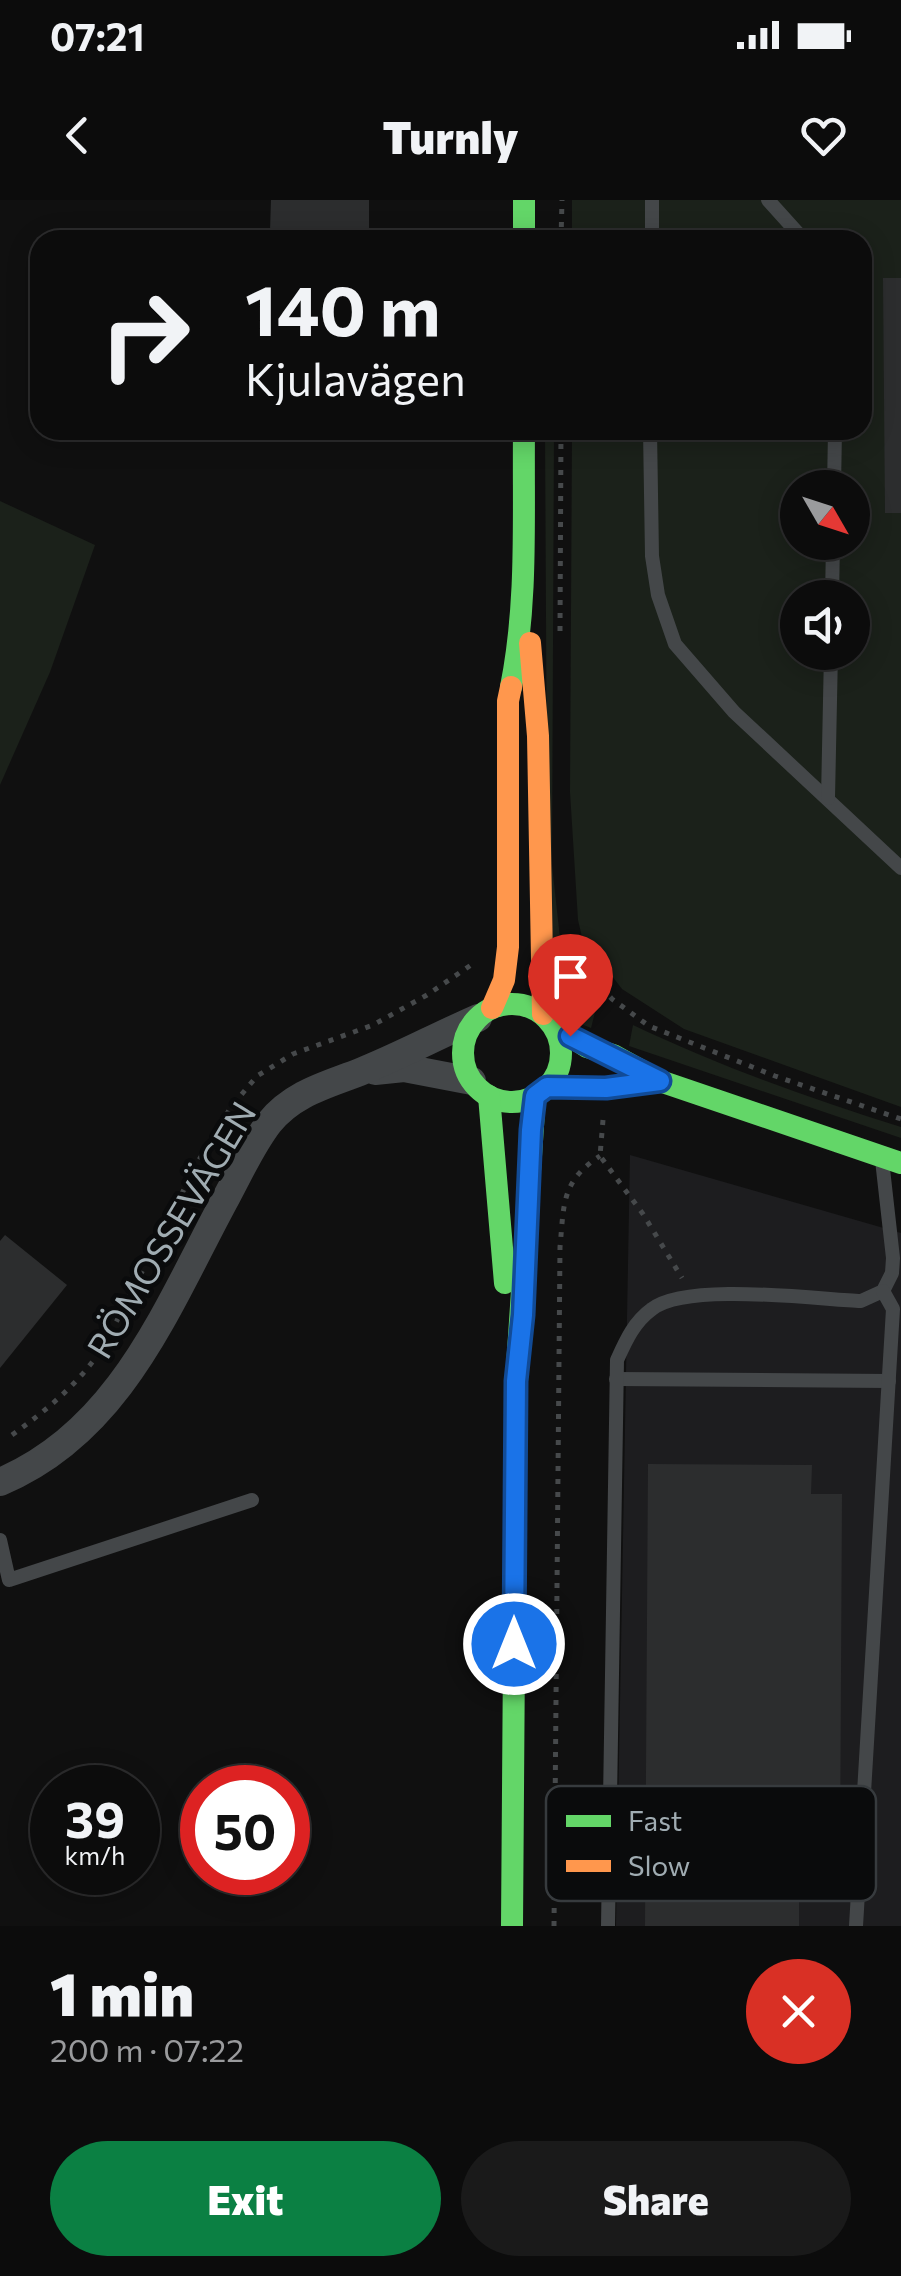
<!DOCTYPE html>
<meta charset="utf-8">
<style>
:root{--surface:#0c0c0c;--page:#1a1a1a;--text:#f1f3f6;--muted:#9a9b9d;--line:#2c2c2d;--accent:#0b8043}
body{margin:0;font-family:Commissioner,sans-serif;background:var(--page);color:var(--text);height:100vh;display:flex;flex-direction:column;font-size:38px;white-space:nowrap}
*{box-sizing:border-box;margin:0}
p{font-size:32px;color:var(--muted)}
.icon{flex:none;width:55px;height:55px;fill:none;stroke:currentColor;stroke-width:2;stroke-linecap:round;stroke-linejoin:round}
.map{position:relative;height:1726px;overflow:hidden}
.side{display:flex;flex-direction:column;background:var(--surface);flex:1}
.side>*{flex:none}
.top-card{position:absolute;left:30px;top:30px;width:842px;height:210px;border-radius:30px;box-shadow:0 5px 25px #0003,0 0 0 2px var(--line);background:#0c0c0c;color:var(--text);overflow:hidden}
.needle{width:65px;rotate:129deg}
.tools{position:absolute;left:780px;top:270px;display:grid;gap:20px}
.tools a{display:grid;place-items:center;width:90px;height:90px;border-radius:50%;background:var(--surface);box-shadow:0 5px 25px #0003,0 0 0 2px var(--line);font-size:50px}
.speed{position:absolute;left:30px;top:1565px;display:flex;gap:20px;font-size:50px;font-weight:700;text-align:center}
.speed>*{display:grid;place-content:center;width:130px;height:130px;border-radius:50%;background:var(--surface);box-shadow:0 5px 25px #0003,0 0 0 2px var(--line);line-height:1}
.speed small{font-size:25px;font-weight:400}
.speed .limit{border:15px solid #d22;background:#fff;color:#111}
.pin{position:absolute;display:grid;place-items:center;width:85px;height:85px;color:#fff;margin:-102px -42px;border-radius:50% 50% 50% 0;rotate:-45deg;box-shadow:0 0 10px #0007}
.pin .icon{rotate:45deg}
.me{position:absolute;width:110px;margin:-55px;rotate:0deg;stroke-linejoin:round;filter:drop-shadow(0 0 8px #0008)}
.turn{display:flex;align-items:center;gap:35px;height:210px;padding:0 50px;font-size:45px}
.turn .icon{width:130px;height:130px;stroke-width:2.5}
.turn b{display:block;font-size:70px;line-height:85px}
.round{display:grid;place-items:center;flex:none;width:105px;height:105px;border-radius:52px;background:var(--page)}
.head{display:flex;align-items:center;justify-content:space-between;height:170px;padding:0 50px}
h1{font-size:60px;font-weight:800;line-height:75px}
.button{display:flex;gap:20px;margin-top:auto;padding:20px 50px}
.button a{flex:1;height:115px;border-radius:60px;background:var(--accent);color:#fff;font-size:40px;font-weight:800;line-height:115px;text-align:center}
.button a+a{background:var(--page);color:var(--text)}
.status{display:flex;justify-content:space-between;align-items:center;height:70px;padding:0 50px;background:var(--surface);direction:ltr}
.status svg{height:28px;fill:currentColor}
header{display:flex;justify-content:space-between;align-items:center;height:130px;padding:0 50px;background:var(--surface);font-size:45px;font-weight:800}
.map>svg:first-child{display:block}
.built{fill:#1d1d1f}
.green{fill:#1b211a;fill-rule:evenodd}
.building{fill:#2c2d2e}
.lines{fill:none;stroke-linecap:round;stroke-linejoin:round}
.path{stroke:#46494b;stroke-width:5;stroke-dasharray:5 8;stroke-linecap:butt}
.lane{stroke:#444749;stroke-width:14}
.street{stroke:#444749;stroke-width:28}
.fast{stroke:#63d668;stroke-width:22}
.slow{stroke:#ff974d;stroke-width:22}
.route-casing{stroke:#114b97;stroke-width:25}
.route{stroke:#1a73e8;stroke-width:18}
.labels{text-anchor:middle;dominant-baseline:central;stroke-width:9;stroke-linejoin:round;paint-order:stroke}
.street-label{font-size:35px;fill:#a0acb2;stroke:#0a0b0c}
.key{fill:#0a0b0c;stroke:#373b3e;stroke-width:2.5}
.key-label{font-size:28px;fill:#a0acb2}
</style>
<div class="status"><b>07:21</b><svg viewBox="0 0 49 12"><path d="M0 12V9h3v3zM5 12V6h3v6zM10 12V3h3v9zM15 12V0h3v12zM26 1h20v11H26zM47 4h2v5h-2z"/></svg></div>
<header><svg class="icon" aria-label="back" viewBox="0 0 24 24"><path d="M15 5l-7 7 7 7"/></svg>Turnly<svg class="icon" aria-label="heart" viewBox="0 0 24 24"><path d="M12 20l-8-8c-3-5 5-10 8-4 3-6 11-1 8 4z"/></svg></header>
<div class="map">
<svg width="901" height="1726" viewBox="0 0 901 1726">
<rect width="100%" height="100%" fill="#101010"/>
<polygon class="built" points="630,955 901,1033 901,1726 616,1726"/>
<g class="green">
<path d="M572 0H901V907L684 829 622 789 582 737 578 720 570 592 572 230H862V40H572ZM798 288H852V342H798ZM798 398H852V452H798Z"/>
<polygon points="545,230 554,230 552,665 560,738 597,804 591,828 566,818 548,789"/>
<polygon points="0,301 95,345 50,472 0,585"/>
<path d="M633 825C722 867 808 898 901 927V938L629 846Z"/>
</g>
<g class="building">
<polygon points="271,0 369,0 369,40 324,40 324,32 270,31"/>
<polygon points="883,78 901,78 901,313 885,313"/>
<polygon points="5,1035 67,1085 0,1168 0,1041"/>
<polygon points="648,1264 812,1265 811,1294 842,1294 840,1656 799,1656 799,1726 645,1726"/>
</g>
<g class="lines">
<g class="path">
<polyline points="561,40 562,0"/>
<polyline points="560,431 561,230"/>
<polyline points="572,745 591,777 612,799 649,826 775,876 901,919"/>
<polyline points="603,920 600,956 643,1014 682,1078"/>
<path d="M12 1235C48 1209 80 1183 105 1144L199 960 231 907 257 876 293 854 373 825 427 795 474 763"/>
<path d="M554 1726 560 1047C564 1005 561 981 600 956"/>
</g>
<g class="lane">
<polyline points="768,0 804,40"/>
<polyline points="652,40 652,0"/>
<polyline points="650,230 652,356 658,395 675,444 734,512 901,668"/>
<polyline points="834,288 835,230"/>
<polyline points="832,398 833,342"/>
<polyline points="828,598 831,452"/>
<polyline points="616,1179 889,1181"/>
<polyline points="0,1340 9,1380 252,1300"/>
<path d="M608 1726 617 1160C626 1140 634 1122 652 1109 686 1082 815 1099 861 1101L883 1091 892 1073 893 1058 882 960"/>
<polyline points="856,1726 893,1109 883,1091"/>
</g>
<g class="street">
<polyline points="375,871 404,868 472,881"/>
<path d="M0 1282C122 1231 168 1104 227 996 240 972 252 945 269 923 293 893 327 885 360 872 400 856 439 835 478 818"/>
</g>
<g class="fast">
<polyline points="524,0 524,40"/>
<path d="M511 487C528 402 523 316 524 230"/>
<circle cx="512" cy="853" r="49"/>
<polyline points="553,825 587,847 613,855 660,881 901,963"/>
<polyline points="489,896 505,1083"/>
<polyline points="512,1726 516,1181 535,896"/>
</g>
<g class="slow">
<polyline points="530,443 538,536 543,814"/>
<polyline points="492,808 504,780 508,747 508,501 511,487"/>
<polyline points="547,887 606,888 660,881"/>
</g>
</g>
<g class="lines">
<defs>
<polyline id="route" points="514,1444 516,1181 523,1115 531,930 535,896 547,887 606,888 660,881 570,836"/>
</defs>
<use href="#route" class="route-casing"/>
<use href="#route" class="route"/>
</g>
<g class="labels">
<g class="street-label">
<text transform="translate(170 1029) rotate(-59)">RÖMOSSEVÄGEN</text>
</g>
</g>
<rect x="546" y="1586" width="330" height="115" rx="15" class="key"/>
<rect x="566" y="1615" width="45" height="12" fill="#63d668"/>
<rect x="566" y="1660" width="45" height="12" fill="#ff974d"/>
<g class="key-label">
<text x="628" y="1631">Fast</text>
<text x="628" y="1676">Slow</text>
</g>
</svg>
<div class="tools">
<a><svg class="needle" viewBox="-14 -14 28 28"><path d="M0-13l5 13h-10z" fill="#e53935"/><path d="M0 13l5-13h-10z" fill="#9a9b9d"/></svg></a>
<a><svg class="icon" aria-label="sound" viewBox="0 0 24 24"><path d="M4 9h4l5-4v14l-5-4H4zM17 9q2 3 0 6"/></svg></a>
</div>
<div class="speed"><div>39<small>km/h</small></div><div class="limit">50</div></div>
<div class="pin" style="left:570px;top:836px;background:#d93025"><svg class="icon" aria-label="arrive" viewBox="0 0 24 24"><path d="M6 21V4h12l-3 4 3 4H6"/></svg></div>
<svg class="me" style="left:514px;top:1444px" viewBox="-20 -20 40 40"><circle r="17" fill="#1a73e8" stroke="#fff" stroke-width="3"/><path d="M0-11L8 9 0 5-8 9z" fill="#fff"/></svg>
<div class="top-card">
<div class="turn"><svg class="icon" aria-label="right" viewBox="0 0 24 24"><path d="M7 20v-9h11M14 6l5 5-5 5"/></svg><div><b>140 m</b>Kjulavägen</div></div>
</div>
</div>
<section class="side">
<div class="head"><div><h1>1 min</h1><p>200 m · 07:22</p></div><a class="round" style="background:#d93025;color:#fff"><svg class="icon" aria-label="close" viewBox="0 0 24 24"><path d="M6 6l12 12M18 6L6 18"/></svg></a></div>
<div class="button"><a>Exit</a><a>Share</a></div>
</section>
